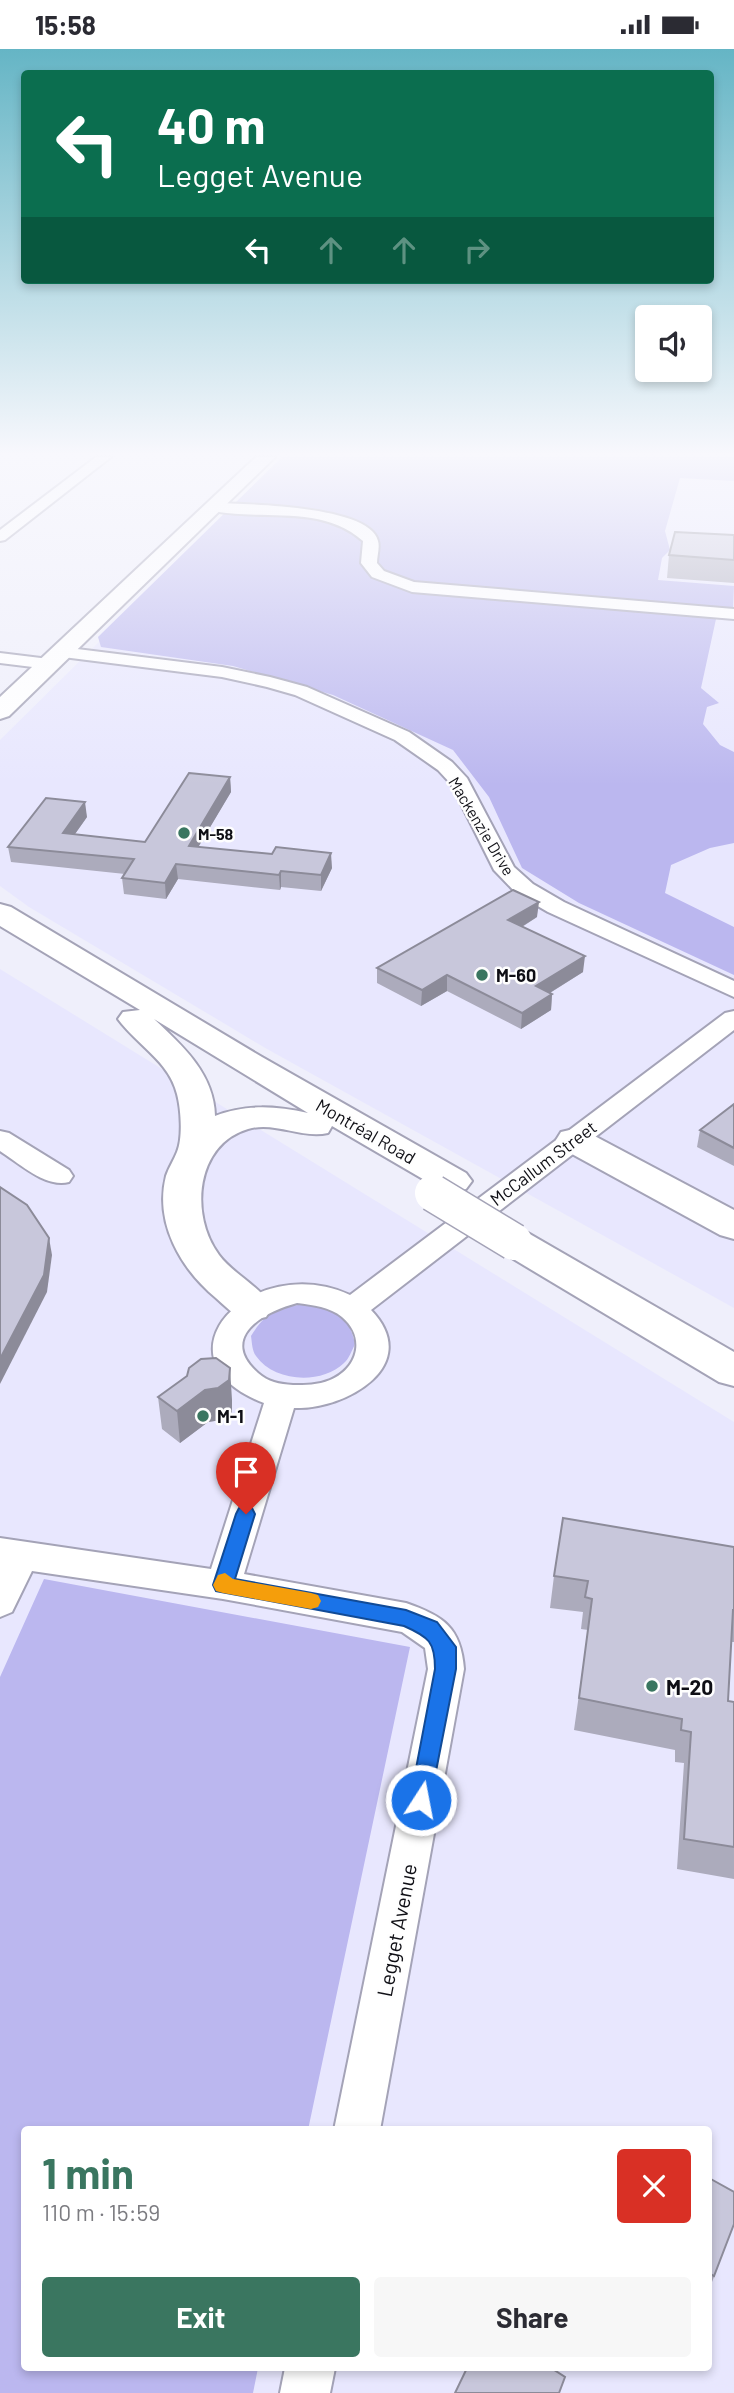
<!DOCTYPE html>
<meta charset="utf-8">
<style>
:root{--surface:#fff;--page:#f7f7f7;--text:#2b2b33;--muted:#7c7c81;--accent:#3a7660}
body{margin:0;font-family:Barlow,sans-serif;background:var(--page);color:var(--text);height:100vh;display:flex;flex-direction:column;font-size:26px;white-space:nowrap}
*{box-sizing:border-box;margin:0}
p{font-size:23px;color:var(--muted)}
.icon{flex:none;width:38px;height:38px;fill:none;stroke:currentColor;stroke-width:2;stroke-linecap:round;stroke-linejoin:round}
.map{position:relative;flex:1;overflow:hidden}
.drawer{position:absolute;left:21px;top:2077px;width:691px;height:245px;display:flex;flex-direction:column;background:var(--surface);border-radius:7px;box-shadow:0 4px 10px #0003}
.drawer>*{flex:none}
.top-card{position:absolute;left:21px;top:21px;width:693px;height:214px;border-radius:7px;box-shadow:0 4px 10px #0003;background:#0b6e4f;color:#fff;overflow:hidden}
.buttons{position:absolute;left:635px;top:256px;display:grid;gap:14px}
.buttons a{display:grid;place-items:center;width:77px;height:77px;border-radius:7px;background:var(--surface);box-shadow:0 4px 10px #0003;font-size:35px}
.pin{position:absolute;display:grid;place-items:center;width:60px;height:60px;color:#fff;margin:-72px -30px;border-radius:50% 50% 50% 0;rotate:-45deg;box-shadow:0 0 7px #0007}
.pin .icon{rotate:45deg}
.me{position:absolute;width:77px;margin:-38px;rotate:11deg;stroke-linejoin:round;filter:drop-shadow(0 0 5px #0008)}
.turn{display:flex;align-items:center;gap:24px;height:147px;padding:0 21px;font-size:32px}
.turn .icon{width:91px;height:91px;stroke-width:2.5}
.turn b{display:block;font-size:49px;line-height:60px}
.lanes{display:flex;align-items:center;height:66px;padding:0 21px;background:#0003;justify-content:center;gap:35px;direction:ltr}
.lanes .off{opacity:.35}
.round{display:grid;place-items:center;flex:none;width:74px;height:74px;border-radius:7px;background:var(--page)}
.headline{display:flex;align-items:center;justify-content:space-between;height:119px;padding:0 21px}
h1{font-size:42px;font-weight:700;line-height:52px;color:var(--accent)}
.button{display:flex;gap:14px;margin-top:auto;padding:14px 21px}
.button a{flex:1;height:80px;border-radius:7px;background:var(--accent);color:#fff;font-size:28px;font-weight:700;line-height:80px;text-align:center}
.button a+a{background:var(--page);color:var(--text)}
.status{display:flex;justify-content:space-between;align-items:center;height:49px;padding:0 35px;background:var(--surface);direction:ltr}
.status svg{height:19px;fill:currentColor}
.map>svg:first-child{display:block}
.built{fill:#e8e7fe;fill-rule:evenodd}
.green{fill:#bbb7ef}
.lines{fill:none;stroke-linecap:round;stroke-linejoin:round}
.minor-casing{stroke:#a4a3b7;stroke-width:4}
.secondary-casing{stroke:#a4a3b7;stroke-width:4}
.primary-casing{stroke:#a4a3b7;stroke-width:4}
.minor{fill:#fff;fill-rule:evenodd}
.secondary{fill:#fff;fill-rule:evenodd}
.primary{fill:#fff;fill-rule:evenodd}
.primary-bridge-casing{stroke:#a4a3b7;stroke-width:39;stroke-linecap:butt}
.primary-bridge{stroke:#fff;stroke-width:36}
.wall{fill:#acabbc}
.shaded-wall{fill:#8c8b99}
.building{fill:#c8c7db;stroke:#8c8b99;stroke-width:2}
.route{fill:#1a73e8;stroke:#114b97;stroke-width:2}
.slow{fill:#f59e0b}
.poi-dot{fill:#3a7660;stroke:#fefefe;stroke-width:2.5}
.labels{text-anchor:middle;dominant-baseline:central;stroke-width:5;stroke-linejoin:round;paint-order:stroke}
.far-street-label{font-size:16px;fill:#0f0f15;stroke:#fefefe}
.far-poi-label{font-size:16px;font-weight:bold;fill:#0f0f15;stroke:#fefefe;text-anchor:start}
.poi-label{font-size:18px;font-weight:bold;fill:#0f0f15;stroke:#fefefe;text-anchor:start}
.street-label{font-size:18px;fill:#0f0f15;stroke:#fefefe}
.near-poi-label{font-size:21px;font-weight:bold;fill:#0f0f15;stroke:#fefefe;text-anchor:start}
.near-street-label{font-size:21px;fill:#0f0f15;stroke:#fefefe}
</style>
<div class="status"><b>15:58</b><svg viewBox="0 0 49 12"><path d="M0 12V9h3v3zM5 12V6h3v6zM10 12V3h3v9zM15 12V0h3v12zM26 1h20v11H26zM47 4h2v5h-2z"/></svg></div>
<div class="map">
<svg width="734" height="2344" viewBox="0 0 734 2344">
<rect width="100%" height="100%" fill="#efeffb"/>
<g class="built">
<polygon points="286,408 734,408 734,1259 267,1000 29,858 0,837 0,691"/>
<path d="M0 920 734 1373V2344H0ZM24 2081H709V2319H24Z"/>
</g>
<g class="green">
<polygon points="282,408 734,408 734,432 680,429 665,482 670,501 662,509 658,531 734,537 733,560 716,570 701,639 719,654 707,658 703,675 720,696 734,703 734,794 710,799 671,816 665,844 734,878 734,926 579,854 522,819 489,748 453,701 333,646 233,617 101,598 98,588"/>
<path d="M311 1255C338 1263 349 1266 355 1295 352 1301 349 1310 344 1314 321 1336 274 1333 256 1307 252 1302 252 1293 251 1287 268 1260 280 1257 311 1255Z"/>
<polygon points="44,1530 410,1598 308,2081 24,2081 24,2319 258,2319 253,2344 0,2344 0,1628"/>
</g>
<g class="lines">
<defs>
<g id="minor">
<polygon points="96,408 111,408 5,491 0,492 0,481"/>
<path d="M214 454C243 455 370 456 378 492 380 498 377 507 377 514L384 522 414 533 734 560V570L412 543 372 528 361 514 363 492C320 454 260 473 209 461L207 458Z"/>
<polygon points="61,598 222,618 270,628 307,638 409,683 452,713 467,729 514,818 533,835 564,853 734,932 734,948 548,863 517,845 494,821 451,735 438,721 395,691 295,646 267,638 222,628 55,607 52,603"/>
<polygon points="0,604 49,610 58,615 49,620 0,614"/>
<path d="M734 962V981L371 1261C424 1316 346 1361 294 1359L244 1525 406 1554C443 1567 461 1578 464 1620L380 2081H334L428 1620 425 1599 402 1583 223 1550 32 1522 12 1563 0 1568V1489L211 1520 264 1354C148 1310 252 1201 350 1246L725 964ZM297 1254C313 1256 330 1258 342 1268 367 1289 357 1320 330 1331 318 1336 305 1336 293 1336 279 1335 268 1333 258 1324 218 1289 263 1263 297 1254Z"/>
<path d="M0 1082 9 1084 69 1121 73 1127 69 1133C45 1139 19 1114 0 1102Z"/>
<polygon points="285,2319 335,2319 330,2344 280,2344"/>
</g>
<polygon id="secondary" points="256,408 275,408 9,667 0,670 0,648"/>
<g id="primary">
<path d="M0 855 11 858 262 1008 466 1124 472 1132 466 1140 453 1144 440 1140 332 1077 328 1084C302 1090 275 1072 248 1080 196 1095 189 1166 219 1206 234 1226 259 1236 272 1258L266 1268C241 1275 234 1265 216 1249 181 1220 154 1174 166 1127 169 1118 174 1111 177 1103 183 1089 181 1060 177 1045 169 1012 137 996 118 970L123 963 140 961 0 877ZM154 970 308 1064C275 1057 247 1055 215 1067 214 1025 183 997 154 970Z"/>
<polygon points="574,1080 587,1083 734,1161 734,1190 720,1186 561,1099 556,1091 561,1083"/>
<polygon points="514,1180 528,1184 734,1303 734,1337 719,1333 500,1202 494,1193 500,1184"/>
</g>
</defs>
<use href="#minor" class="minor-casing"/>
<use href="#secondary" class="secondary-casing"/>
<use href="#primary" class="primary-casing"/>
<use href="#minor" class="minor"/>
<use href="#secondary" class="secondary"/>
<use href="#primary" class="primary"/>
<defs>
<polyline id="primary-bridge" points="433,1144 514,1193"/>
</defs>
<use href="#primary-bridge" class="primary-bridge-casing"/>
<use href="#primary-bridge" class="primary-bridge"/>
</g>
<g class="wall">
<polygon points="734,486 734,534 667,529 669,506"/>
<polygon points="230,728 231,743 198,798 332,819 321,842 281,838 280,841 178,830 166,850 124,845 122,829 125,825 11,813 8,798 87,768 75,785 145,793"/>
<polygon points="537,868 522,878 583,923 550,944 552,945 551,961 521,980 447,942 421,957 377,934 377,919"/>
<polygon points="734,1055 734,1117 697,1098 700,1081"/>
<polygon points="158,1348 232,1351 232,1363 221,1371 208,1373 180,1394 162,1380"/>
<polygon points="734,1498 734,1593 731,1593 728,1652 734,1653 734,1830 677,1820 684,1714 675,1713 675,1701 574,1681 588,1581 581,1580 583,1563 550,1559 554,1527"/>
<polygon points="709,2129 734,2175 709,2241"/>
</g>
<g class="shaded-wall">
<polygon points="230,728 231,743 190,812 189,797"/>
<polygon points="85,753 87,768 65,799 63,784"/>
<polygon points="331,804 332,819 321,842 321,826"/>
<polygon points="176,815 178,830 166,850 165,834"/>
<polygon points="281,822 281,838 280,841 279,826"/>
<polygon points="539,853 537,868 507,887 508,871"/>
<polygon points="585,907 583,923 535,953 536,937"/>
<polygon points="447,926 447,942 421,957 422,941"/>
<polygon points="552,945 551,961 521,980 522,964"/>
<polygon points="49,1189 52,1206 47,1243 0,1335 0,1310"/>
<polygon points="230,1319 232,1351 232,1363 221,1371 208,1373 180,1394 177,1362 205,1341"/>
</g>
<g class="building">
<polygon points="675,483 734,486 734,511 669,506"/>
<polygon points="189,724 230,728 189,797 272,805 276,798 331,804 321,826 281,822 279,826 176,815 165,834 122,829 134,810 8,798 46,749 85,753 63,784 145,793"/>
<polygon points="513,841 539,853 508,871 585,907 536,937 552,945 522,964 447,926 422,941 377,919"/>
<polygon points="734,1055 734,1099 700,1081"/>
<polygon points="0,1138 27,1156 49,1189 44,1226 0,1310"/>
<polygon points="216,1309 230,1319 229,1331 218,1339 205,1341 177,1362 158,1348 187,1327 189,1319 201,1310"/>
<polygon points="563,1469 734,1498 734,1561 733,1561 728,1652 734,1653 734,1798 684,1790 691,1683 681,1681 682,1670 579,1649 592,1550 585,1548 588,1532 554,1527"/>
<polygon points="709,2129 734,2143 734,2175 714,2227 709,2224"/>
<polygon points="467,2319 551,2319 565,2328 559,2344 455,2344"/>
</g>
<linearGradient id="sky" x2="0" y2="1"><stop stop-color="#65b5c5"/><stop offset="0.55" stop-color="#f8f8fd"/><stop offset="1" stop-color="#f8f8fd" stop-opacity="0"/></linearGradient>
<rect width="734" height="736" fill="url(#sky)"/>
<path class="route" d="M246 1457 252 1459 255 1465 235 1530 406 1561 437 1573 456 1598V1620L429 1758 421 1761 413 1758 410 1751 435 1620C435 1593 429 1588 404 1577L216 1542 213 1536 236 1465 239 1459Z"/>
<polygon class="slow" points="225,1524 233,1530 311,1544 318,1546 321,1552 318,1558 311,1560 223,1544 216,1542 213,1536 218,1526"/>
<g class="poi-dot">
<circle cx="184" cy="784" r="7"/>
<circle cx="482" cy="926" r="7"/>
<circle cx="203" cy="1367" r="7"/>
<circle cx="652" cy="1637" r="7"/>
</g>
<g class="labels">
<g class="far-street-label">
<text transform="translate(482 777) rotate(59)">Mackenzie Drive</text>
</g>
<g class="far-poi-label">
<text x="198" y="784">M-58</text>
</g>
<g class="poi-label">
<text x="496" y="926">M-60</text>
<text x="217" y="1367">M-1</text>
</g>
<g class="street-label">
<text transform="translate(366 1082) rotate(30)">Montréal Road</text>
<text transform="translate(543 1114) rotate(-37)">McCallum Street</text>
</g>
<g class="near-poi-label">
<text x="666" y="1637">M-20</text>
</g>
<g class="near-street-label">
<text transform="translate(396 1881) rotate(-79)">Legget Avenue</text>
</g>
</g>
</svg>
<div class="buttons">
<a><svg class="icon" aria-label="sound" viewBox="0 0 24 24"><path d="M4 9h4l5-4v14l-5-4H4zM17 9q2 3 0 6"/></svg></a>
</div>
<div class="pin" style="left:246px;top:1465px;background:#d93025"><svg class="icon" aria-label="arrive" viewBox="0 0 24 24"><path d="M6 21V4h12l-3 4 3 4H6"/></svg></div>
<svg class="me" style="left:421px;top:1751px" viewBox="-20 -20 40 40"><circle r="17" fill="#1a73e8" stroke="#fff" stroke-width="3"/><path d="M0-11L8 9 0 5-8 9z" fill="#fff"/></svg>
<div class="top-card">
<div class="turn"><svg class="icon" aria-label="left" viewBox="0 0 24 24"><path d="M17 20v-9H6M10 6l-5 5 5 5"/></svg><div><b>40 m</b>Legget Avenue</div></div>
<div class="lanes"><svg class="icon" aria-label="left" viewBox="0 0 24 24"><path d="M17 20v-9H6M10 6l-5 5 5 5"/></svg><svg class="icon off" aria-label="ahead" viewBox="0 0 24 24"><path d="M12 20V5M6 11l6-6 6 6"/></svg><svg class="icon off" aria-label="ahead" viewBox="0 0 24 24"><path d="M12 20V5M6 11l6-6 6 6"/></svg><svg class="icon off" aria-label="right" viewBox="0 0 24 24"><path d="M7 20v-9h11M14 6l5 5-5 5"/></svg></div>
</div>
<section class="drawer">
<div class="headline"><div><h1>1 min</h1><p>110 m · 15:59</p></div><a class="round" style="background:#d93025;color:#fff"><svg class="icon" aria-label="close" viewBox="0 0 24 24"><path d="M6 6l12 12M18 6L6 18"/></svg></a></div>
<div class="button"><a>Exit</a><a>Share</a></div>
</section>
</div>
